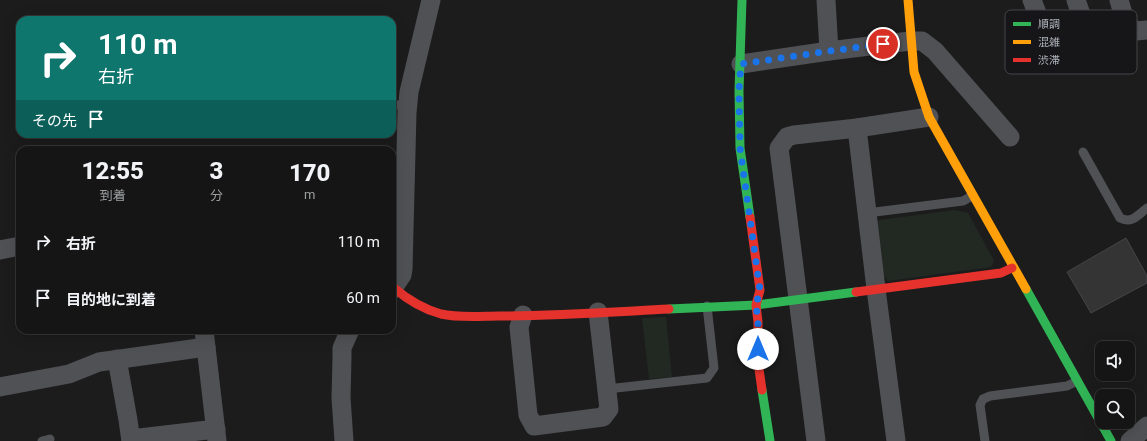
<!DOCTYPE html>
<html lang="ja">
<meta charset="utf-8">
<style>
:root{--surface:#151515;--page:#1e1e1e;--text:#f1f3f6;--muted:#9d9fa0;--line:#343434}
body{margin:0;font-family:Roboto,"Noto Sans JP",sans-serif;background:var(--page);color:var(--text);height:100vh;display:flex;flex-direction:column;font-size:15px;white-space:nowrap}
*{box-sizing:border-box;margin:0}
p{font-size:13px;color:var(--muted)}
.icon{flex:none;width:22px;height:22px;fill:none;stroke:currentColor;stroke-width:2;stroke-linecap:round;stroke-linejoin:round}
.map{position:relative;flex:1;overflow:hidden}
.drawer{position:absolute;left:16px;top:146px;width:380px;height:188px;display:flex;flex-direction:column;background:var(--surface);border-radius:12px;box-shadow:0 4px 16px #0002,0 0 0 1px var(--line)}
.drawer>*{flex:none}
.hud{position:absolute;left:16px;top:16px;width:380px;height:122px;border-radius:12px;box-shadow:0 4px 16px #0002,0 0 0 1px var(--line);background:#0f766e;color:#fff;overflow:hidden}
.controls{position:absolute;left:1095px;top:341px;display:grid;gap:8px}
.controls a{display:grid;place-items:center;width:40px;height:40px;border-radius:8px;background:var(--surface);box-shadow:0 4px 16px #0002,0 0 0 1px var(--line);font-size:20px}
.pin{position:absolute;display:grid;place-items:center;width:34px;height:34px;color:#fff;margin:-17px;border:2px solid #fff;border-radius:50%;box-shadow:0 1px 4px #0007}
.me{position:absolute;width:44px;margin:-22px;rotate:0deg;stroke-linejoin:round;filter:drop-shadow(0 0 3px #0008)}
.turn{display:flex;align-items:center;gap:14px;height:84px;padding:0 16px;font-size:18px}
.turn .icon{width:52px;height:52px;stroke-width:2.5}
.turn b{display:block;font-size:28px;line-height:34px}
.then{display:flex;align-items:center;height:38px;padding:0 16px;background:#0003;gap:8px;font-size:15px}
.eta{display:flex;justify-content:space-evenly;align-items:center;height:68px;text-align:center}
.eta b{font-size:24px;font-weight:800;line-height:28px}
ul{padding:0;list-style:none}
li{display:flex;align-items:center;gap:12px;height:56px;padding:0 16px}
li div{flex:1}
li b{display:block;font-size:15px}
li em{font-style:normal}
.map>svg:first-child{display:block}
.green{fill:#222923}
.building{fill:#343434;stroke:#444548}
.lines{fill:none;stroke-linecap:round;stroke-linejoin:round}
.lane{stroke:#505155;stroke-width:9}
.street{stroke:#505155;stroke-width:19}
.fast{stroke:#30b455;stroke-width:9}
.slow{stroke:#ff9f0a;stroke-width:9}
.jam{stroke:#e5322d;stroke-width:9}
.route{stroke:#1a73e8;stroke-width:7;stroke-dasharray:0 12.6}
.key{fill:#161618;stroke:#444549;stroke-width:1}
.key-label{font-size:11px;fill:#aeb2bc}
</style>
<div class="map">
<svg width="1147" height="441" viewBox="0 0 1147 441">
<rect width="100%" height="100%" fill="#1c1c1c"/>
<g class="green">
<polygon points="955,210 968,213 994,261 991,267 888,281 882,273 877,224 879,220"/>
<polygon points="666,317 672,377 649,379 642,318"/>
</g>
<polygon class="building" points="1126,238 1147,276 1147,283 1091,313 1067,272"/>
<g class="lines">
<g class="lane">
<polyline points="392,104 408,107"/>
<path d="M1083 152 1120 218C1132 224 1138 215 1147 208"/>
<polyline points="867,213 963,201 972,196"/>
<polyline points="607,389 707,378 714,368 707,306"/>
<polyline points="42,441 50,439"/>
<polyline points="985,441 980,405 983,399 990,396 1067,386 1077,381"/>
</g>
<g class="street">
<polyline points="826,0 829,51"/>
<polyline points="1032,0 1051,50 1061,57 1074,57 1083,52 1090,46 1088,34 1076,0"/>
<polyline points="1119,0 1126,24 1136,31 1147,30"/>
<polyline points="741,64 829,51 910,41 922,41 935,51 1010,137"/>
<polyline points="857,128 876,289 896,441"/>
<polyline points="0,250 20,246"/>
<polyline points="392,290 402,275 403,269 407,113 409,92 431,0"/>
<polyline points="523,315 519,327 528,415 534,426 603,417 609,409 598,312"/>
<polyline points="204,330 217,441"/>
<polyline points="117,359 128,420 131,441"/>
<polyline points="0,387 69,374 99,362 206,347"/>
<polyline points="131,439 216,429"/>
<polyline points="344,441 341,398 342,357 342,348 350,330"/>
<polyline points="816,441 779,148 787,137 794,135 857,128 929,117"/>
<polyline points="1130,441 1147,426"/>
</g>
<g class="fast">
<polyline points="742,0 739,91 740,148 750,217"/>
<polyline points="1026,289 1111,441"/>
<polyline points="669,309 756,305 856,292"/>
<polyline points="762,390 770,441"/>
</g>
<polyline class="slow" points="908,0 914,72 929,117 1026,289"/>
<g class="jam">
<polyline points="750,217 760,290 756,305 758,322 758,362 762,390"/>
<path d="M394 288C408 300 423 309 441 314 458 318 482 316 499 316 556 316 612 312 669 309"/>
<polyline points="856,292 1001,273 1012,268"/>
</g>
</g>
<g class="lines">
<polyline class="route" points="758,349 758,322 756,305 760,290 740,148 739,90 741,64 829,51 883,44"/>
</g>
<rect x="1005" y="10" width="132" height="64" rx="6" class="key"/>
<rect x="1013" y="22" width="18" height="4" fill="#30b455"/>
<rect x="1013" y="40" width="18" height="4" fill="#ff9f0a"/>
<rect x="1013" y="58" width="18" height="4" fill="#e5322d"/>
<g class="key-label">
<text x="1038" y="28">順調</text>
<text x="1038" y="46">混雑</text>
<text x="1038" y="64">渋滞</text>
</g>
</svg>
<div class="controls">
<a><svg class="icon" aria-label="sound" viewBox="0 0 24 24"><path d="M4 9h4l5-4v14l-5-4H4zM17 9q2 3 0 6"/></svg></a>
<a><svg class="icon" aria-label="search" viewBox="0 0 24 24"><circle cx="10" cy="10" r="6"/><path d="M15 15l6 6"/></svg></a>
</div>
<div class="pin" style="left:883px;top:44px;background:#d93025"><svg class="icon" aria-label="arrive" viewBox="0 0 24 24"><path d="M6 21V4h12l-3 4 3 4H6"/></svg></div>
<svg class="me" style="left:758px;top:349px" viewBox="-20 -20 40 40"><circle r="19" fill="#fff"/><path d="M0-13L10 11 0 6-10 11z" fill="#1a73e8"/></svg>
<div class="hud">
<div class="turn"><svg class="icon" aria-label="right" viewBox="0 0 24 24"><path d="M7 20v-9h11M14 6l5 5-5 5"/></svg><div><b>110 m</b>右折</div></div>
<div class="then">その先<svg class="icon" aria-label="arrive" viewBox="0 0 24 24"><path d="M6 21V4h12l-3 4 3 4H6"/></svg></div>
</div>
<section class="drawer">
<div class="eta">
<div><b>12:55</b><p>到着</p></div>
<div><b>3</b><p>分</p></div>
<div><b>170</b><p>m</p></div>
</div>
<ul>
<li><svg class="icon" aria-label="right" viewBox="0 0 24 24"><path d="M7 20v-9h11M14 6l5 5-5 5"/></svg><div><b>右折</b></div><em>110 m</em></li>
<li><svg class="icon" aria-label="arrive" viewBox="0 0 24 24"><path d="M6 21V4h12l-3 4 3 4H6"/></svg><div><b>目的地に到着</b></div><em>60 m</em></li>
</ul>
</section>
</div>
